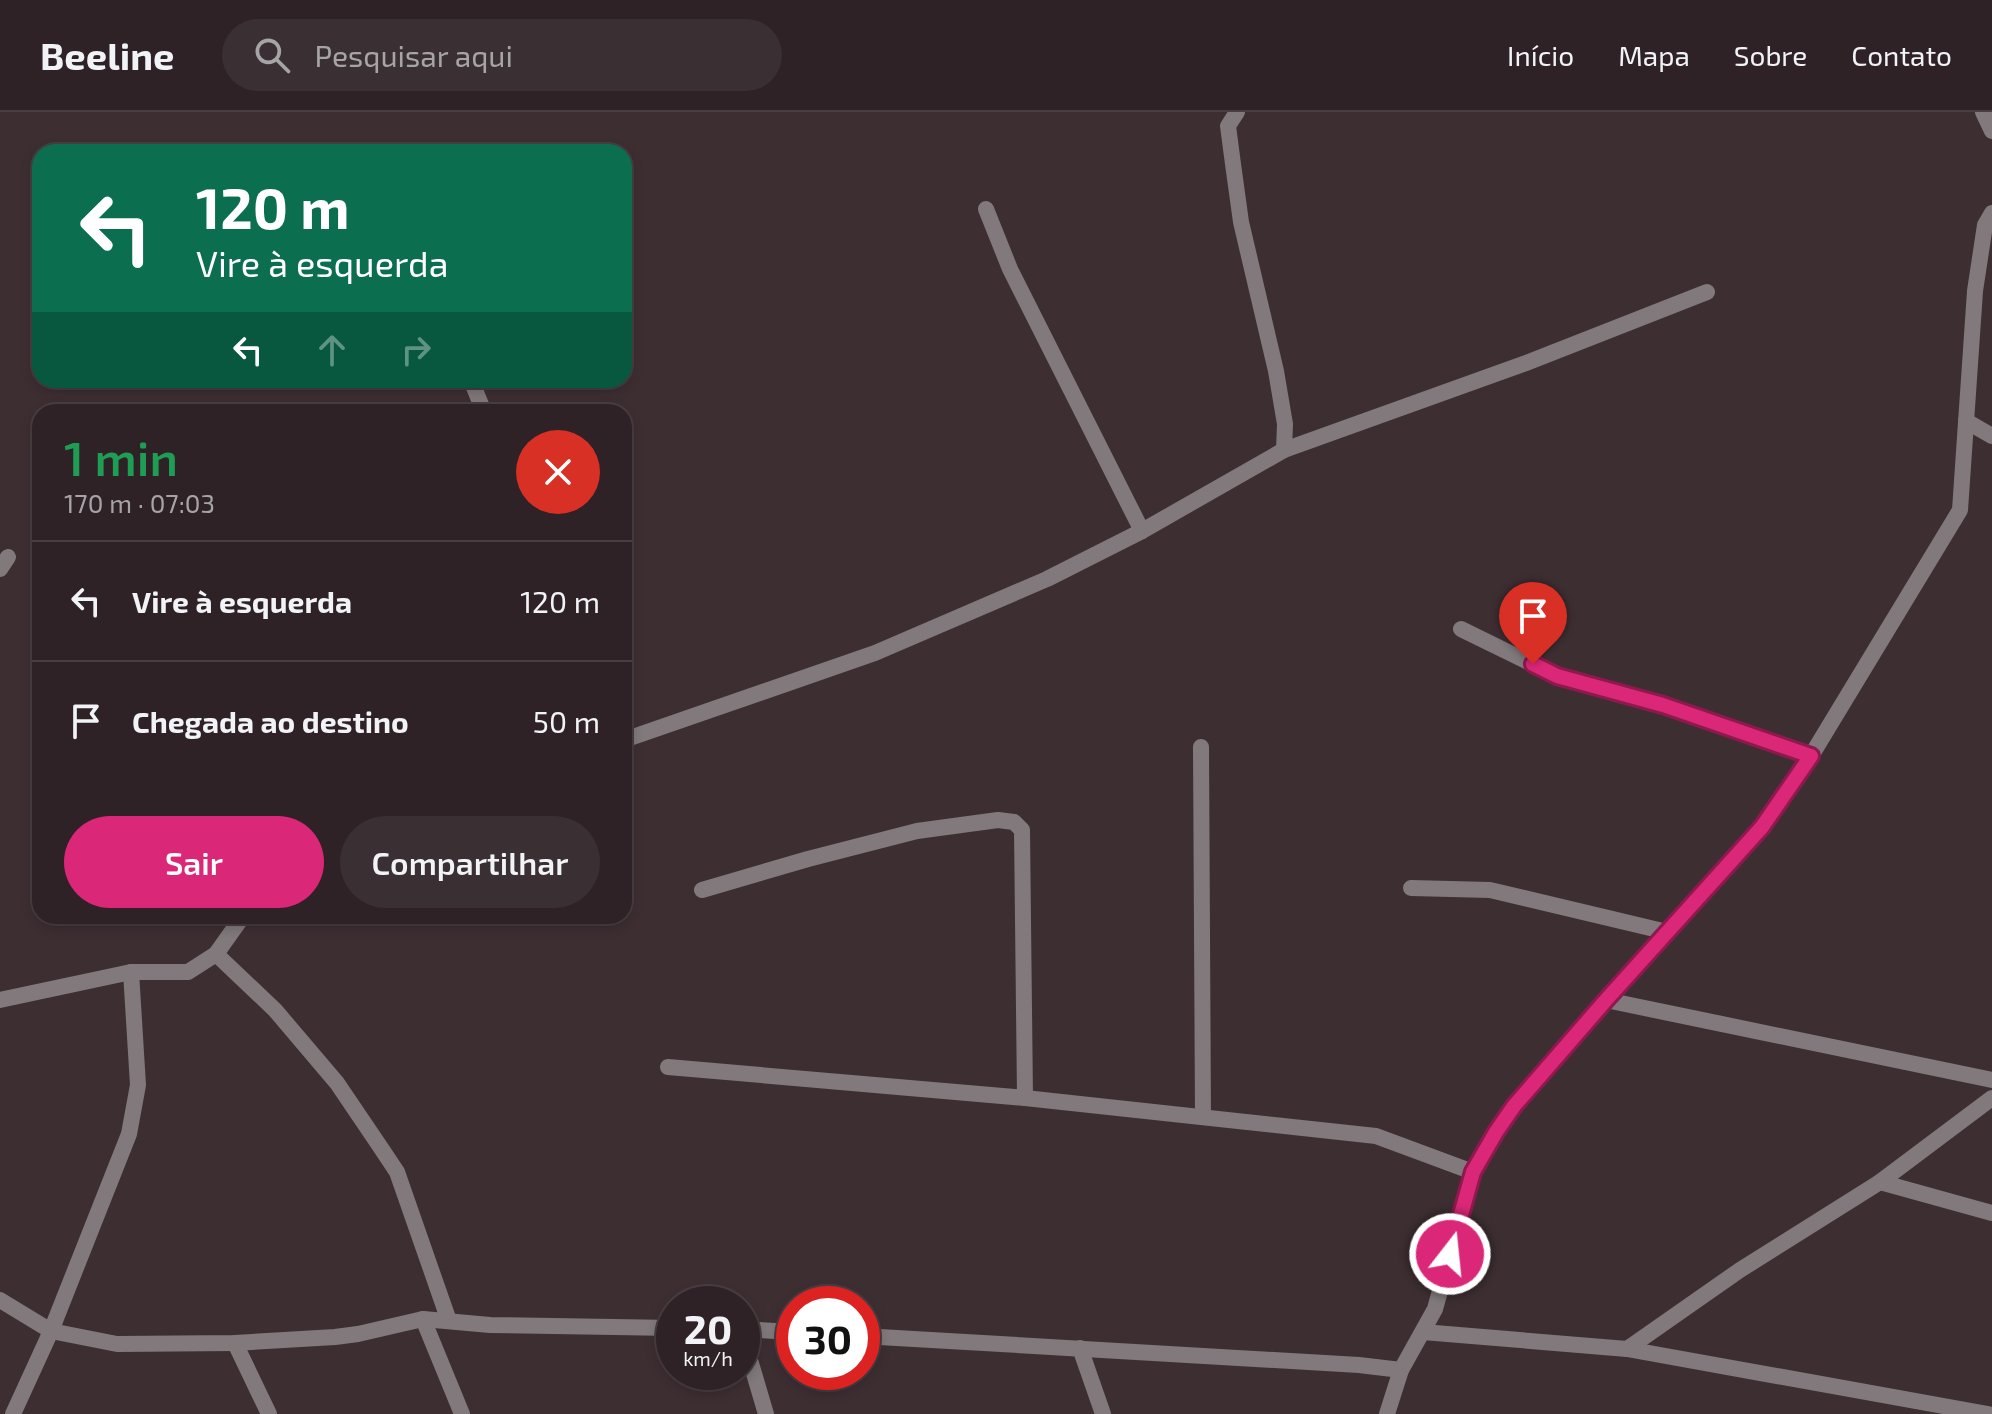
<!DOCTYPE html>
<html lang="pt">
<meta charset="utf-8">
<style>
:root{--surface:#2e2226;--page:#3a2f32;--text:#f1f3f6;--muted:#a7a4a7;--line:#493f43;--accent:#db2777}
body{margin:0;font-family:"Exo 2",sans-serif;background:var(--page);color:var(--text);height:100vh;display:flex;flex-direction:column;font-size:30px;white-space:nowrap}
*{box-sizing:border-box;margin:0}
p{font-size:26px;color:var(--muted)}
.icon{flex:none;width:44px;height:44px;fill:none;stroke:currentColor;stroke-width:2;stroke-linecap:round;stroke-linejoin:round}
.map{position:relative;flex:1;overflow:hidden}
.drawer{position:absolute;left:32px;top:292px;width:600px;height:520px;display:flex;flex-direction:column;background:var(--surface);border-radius:24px;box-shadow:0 4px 12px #0003,0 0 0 2px var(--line)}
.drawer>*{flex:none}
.top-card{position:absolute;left:32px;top:32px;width:600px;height:244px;border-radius:24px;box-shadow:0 4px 12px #0003,0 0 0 2px var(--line);background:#0b6e4f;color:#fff;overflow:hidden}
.speed{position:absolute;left:656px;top:1174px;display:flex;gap:16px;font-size:40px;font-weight:700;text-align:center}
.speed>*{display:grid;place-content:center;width:104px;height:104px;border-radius:50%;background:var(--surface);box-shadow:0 4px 12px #0003,0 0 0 2px var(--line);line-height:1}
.speed small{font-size:20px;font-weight:400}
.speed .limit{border:12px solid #d22;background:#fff;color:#111}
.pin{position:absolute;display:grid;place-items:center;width:68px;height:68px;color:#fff;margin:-82px -34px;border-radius:50% 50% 50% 0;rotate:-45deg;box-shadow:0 0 8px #0007}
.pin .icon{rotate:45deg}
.me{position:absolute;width:88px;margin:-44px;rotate:16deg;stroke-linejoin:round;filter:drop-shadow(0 0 6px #0008)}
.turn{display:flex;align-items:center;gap:28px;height:168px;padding:0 32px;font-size:36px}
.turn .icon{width:104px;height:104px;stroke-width:2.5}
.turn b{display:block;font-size:56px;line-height:68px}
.lanes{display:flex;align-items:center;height:76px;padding:0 32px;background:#0003;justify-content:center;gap:40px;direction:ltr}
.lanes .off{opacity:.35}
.round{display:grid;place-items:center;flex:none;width:84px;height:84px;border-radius:42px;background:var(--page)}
.headline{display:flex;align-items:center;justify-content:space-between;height:136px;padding:0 32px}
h1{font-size:48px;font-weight:600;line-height:60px;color:#1e9e55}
.cta{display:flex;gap:16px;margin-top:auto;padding:16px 32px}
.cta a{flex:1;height:92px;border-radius:48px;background:var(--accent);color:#fff;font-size:32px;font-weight:600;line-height:92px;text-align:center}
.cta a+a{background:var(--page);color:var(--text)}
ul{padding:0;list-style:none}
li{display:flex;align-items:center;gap:24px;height:120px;padding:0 32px;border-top:2px solid var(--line)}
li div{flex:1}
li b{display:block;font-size:30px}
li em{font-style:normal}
header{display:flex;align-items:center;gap:48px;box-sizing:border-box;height:112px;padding:0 40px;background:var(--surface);border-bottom:2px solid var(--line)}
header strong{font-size:38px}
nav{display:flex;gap:44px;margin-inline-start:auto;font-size:28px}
.search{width:560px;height:72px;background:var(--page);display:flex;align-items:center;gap:20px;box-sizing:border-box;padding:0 28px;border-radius:44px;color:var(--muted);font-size:30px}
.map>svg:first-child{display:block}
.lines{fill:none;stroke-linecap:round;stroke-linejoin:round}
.minor{stroke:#81797b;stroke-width:16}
.route-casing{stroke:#8e194d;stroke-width:20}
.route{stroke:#db2777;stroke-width:14}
</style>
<header>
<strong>Beeline</strong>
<div class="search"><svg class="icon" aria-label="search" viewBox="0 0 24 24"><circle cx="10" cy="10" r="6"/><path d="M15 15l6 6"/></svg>Pesquisar aqui</div>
<nav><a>Início</a><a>Mapa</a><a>Sobre</a><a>Contato</a></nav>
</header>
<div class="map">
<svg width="1992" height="1302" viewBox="0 0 1992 1302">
<rect width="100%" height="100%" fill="#3d2e32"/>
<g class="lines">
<g class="minor">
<polyline points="1983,0 1992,19"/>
<polyline points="986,97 1010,157 1142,419"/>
<polyline points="471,268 484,300"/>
<polyline points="1966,309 1992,324"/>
<polyline points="1284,338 1526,251 1707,180"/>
<polyline points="0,457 8,445"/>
<polyline points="1461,517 1557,564 1663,593 1811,644"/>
<polyline points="624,628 875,541 1047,467 1142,419 1284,338 1285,312 1276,259 1241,110 1233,52 1228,14 1237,0"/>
<polyline points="1201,635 1203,1005"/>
<polyline points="1411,776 1490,778 1667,820"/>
<polyline points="702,778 808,747 917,719 998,708 1014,710 1022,718 1025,986"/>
<polyline points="216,842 275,898 337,971 381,1036 397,1060 449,1209"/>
<polyline points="0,888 131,860 188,860 216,842 243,804"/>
<polyline points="1606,888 1992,968"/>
<polyline points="668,955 1025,986 1376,1024 1473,1060"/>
<polyline points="1880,1070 1992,1101"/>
<polyline points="0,1188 51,1219 117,1232 235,1231 335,1225 358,1222 423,1207 490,1213 674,1216"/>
<polyline points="423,1207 462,1302"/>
<polyline points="742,1217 794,1220"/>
<polyline points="1423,1220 1627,1237 1740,1158 1880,1070 1992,986"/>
<polyline points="742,1221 766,1302"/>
<polyline points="862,1224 1359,1253 1401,1258"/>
<polyline points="235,1231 269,1302"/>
<polyline points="1080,1236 1103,1302"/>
<polyline points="1627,1237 1988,1302"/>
<polyline points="13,1302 51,1219 129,1022 138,973 131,860"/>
<polyline points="1387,1302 1401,1258 1435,1197 1473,1060 1496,1020 1514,994 1606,888 1762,715 1811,644 1960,398 1975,179 1985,113 1992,101"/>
</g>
</g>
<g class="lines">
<defs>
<polyline id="route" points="1450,1142 1473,1060 1496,1020 1514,994 1606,888 1762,715 1811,644 1663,593 1557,564 1533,552"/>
</defs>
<use href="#route" class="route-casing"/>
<use href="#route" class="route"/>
</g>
</svg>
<div class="speed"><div>20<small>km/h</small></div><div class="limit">30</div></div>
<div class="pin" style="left:1533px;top:552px;background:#d93025"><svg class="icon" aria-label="arrive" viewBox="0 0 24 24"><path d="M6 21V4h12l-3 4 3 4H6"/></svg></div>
<svg class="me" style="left:1450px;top:1142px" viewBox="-20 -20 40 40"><circle r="17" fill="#db2777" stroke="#fff" stroke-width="3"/><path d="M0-11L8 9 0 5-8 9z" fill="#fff"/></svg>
<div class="top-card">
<div class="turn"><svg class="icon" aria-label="left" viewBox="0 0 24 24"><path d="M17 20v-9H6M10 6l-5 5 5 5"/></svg><div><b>120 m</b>Vire à esquerda</div></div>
<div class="lanes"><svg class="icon" aria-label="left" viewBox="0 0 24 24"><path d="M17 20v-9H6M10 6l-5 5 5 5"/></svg><svg class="icon off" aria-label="ahead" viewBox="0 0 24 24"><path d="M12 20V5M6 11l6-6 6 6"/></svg><svg class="icon off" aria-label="right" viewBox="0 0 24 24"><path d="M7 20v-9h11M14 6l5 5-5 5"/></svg></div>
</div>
<section class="drawer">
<div class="headline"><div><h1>1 min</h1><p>170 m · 07:03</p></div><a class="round" style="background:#d93025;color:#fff"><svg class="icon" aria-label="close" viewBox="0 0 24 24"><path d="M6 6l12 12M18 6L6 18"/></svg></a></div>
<ul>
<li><svg class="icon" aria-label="left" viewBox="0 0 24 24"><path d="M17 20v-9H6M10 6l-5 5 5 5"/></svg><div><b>Vire à esquerda</b></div><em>120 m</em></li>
<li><svg class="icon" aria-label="arrive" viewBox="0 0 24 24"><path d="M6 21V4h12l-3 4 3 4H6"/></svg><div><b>Chegada ao destino</b></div><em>50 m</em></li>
</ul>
<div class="cta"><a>Sair</a><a>Compartilhar</a></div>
</section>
</div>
